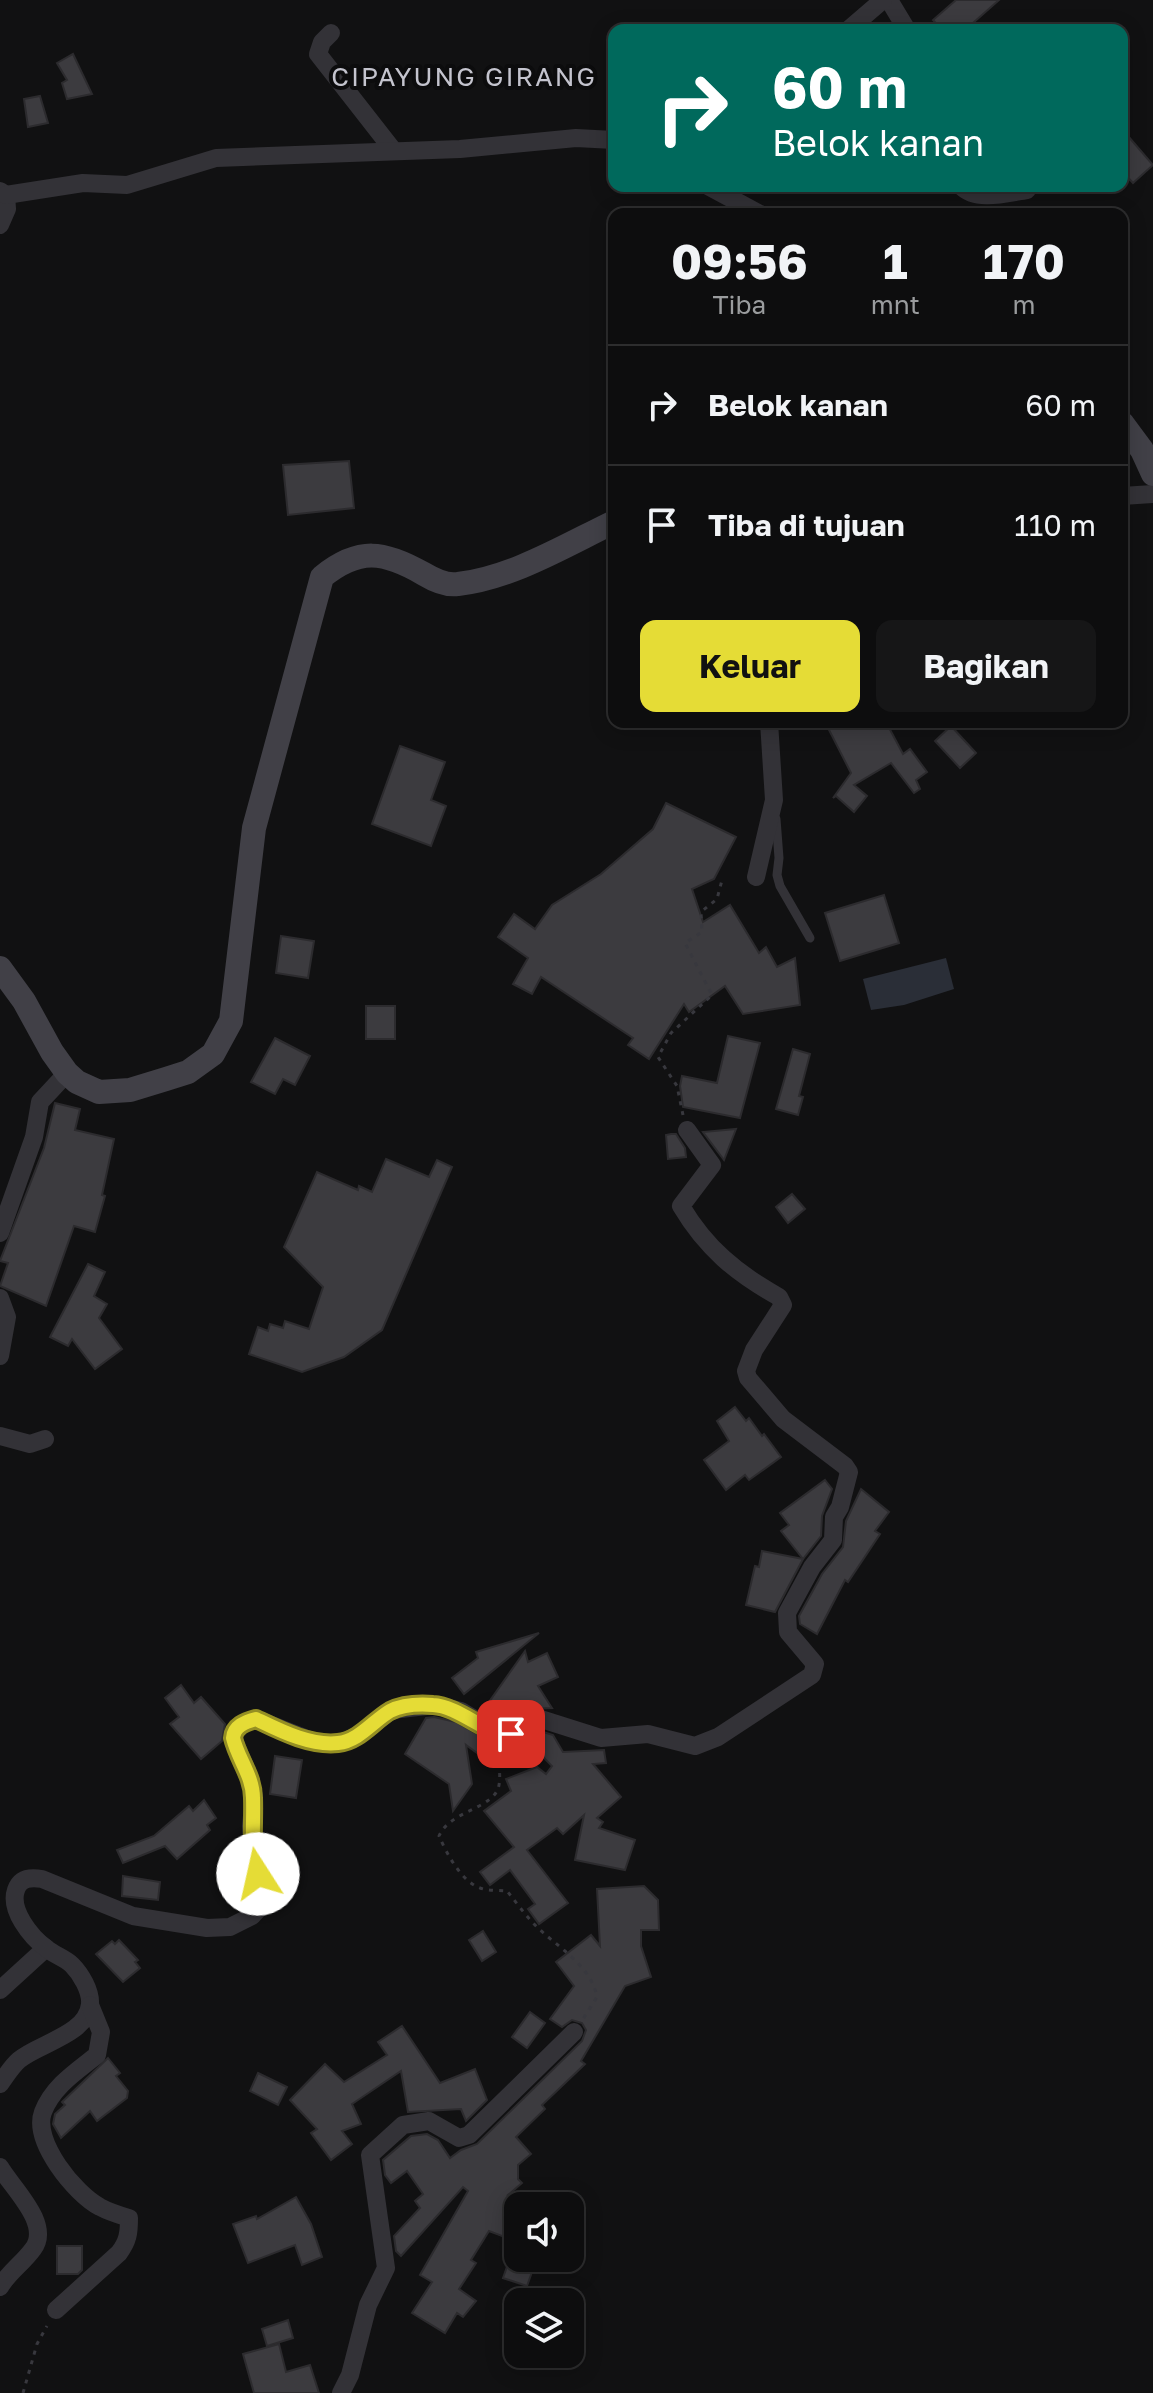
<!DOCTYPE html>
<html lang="id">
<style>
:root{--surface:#0d0d0e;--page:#161617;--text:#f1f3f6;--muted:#9a9c9e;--line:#2d2d2e;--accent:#e5dc36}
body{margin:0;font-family:"Golos Text",sans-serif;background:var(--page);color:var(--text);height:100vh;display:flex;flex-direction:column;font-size:30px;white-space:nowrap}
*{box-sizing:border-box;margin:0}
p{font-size:26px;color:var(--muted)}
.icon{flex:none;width:44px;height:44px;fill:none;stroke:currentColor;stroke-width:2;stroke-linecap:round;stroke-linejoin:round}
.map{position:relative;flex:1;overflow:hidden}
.sheet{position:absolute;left:608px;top:208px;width:520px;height:520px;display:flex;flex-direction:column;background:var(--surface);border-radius:16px;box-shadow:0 4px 20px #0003,0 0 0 2px var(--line)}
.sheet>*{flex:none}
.top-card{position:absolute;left:608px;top:24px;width:520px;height:168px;border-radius:16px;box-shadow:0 4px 20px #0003,0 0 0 2px var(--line);background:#00695c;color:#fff;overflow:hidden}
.tools{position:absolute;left:504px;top:2192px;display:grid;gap:16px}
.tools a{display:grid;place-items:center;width:80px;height:80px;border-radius:16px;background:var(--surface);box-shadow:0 4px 20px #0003,0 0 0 2px var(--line);font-size:40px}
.pin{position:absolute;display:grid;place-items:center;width:68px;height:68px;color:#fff;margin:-34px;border-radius:16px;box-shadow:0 4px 12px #0006}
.me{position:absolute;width:88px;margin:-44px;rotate:350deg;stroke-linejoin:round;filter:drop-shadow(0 0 6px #0008)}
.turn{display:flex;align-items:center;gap:28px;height:168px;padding:0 32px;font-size:36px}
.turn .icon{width:104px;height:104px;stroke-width:2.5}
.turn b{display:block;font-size:56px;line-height:68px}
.eta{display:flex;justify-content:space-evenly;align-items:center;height:136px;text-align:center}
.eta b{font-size:48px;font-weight:700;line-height:56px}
.cta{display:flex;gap:16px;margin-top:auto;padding:16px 32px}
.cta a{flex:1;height:92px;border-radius:16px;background:var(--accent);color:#111;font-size:32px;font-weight:700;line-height:92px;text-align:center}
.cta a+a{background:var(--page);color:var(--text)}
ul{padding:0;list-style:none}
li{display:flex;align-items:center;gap:24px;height:120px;padding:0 32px;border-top:2px solid var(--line)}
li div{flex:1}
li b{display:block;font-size:30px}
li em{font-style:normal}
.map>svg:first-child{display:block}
.water{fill:#2a2e37}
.building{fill:#3c3b3f;stroke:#2c2b2e;stroke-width:2}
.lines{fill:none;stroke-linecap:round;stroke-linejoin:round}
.path{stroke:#38383e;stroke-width:3;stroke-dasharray:4 6;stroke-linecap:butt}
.lane{stroke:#333237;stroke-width:9}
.street{stroke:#333237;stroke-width:18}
.secondary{stroke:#414047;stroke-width:24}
.route-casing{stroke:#958f23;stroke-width:20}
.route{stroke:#e5dc36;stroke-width:14}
.labels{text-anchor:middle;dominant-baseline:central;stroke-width:8;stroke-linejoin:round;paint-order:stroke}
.quarter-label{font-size:26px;letter-spacing:2px;fill:#c4c4ce;stroke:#0c0c0d}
</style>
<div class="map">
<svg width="1153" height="2393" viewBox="0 0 1153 2393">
<rect width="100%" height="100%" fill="#111112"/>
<polygon class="water" points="946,958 954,989 904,1005 871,1010 863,979"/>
<g class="building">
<polygon points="956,0 999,0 965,30 942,30 933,20"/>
<polygon points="73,54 92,94 67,99 62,83 67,80 57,63"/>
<polygon points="40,96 48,123 28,127 24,99"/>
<polygon points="1122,129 1153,165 1133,183 1122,171"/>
<polygon points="349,461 354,508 288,515 283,465"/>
<polygon points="825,722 886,722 903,754 910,749 927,772 916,780 920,789 914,793 891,763 854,785 867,796 854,812 836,796 833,798 851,773"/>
<polygon points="951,726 976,753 960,768 935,741"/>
<polygon points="400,746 445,762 431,800 446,806 431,846 372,824"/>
<polygon points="666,803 736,837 714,879 692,889 703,922 730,905 759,953 766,947 777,967 795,958 800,1005 743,1014 725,986 689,1012 684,1004 649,1059 628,1045 633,1038 541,977 532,994 513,984 528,958 498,937 514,914 535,929 552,905 601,874 653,829"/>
<polygon points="884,895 899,943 840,961 825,913"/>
<polygon points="281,936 314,941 308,978 276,973"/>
<rect x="366" y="1006" width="29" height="33"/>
<polygon points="728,1036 760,1043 740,1118 683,1107 680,1086 682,1076 717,1083"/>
<polygon points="275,1038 310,1056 295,1085 283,1079 275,1094 251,1082"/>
<polygon points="793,1049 810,1054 799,1096 803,1097 798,1115 776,1109"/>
<polygon points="55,1103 80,1109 75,1130 114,1139 102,1195 105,1196 95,1232 74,1226 46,1306 0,1286 8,1263 0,1261 44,1148"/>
<polygon points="736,1129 724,1160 703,1132"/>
<polygon points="671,1134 676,1134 685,1148 686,1157 668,1159 666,1135"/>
<polygon points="386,1159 429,1177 437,1160 452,1167 382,1330 344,1357 302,1372 249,1354 258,1327 268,1331 270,1324 283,1328 285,1321 309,1329 323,1287 284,1247 317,1172 358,1190 359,1186 372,1192"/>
<polygon points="792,1194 805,1209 788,1223 776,1207"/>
<polygon points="88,1264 105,1272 94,1296 107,1304 99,1318 122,1349 95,1369 72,1339 68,1346 50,1337"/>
<polygon points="735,1407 746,1421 749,1418 762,1436 764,1434 781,1457 749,1480 745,1475 726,1490 704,1460 729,1441 717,1421"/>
<polygon points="825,1480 832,1489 822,1516 821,1536 803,1559 781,1531 789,1525 780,1513"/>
<polygon points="861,1489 889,1512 875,1531 880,1534 848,1582 845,1580 817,1634 800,1624 799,1616 822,1574 843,1547 846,1521"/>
<polygon points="762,1551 803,1559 775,1612 746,1605 755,1566 759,1567"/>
<polygon points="539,1633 464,1694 452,1678 478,1658 476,1652"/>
<polygon points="525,1651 528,1662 547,1653 558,1677 538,1686 552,1708 528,1709 508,1721 489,1702"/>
<polygon points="181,1685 194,1703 201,1697 225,1724 222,1741 201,1759 170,1724 179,1717 165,1698"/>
<polygon points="434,1717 456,1722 498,1746 488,1761 466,1745 472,1784 453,1811 449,1784 405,1754 426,1718"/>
<polygon points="540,1731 553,1735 563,1752 604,1750 606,1763 593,1764 621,1797 597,1818 603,1822 599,1828 635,1840 625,1870 575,1860 584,1815 563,1834 557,1828 527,1850 568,1903 539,1924 528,1909 535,1904 510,1870 490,1885 480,1872 514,1847 484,1811 511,1791 506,1779 537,1767 546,1774 552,1766 525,1739"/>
<polygon points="275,1756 302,1760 296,1798 270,1794"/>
<polygon points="204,1800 216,1818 207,1825 210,1830 177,1859 165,1846 123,1863 117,1850 154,1836 189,1806 193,1811"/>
<polygon points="123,1876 160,1882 158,1900 122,1896"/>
<polygon points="644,1886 658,1900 659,1930 641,1930 641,1946 651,1977 625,1986 581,2061 585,2064 542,2105 545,2109 516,2137 531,2154 518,2165 518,2179 522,2183 508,2195 518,2199 518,2242 489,2231 471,2260 476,2263 459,2289 476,2301 463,2317 457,2313 445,2333 412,2313 432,2282 420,2275 468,2191 463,2187 401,2256 396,2251 394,2236 420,2208 415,2201 423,2194 407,2171 391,2183 385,2175 383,2160 411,2136 427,2134 438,2140 450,2158 461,2150 477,2144 582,2041 586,2030 582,2023 572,2020 562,2027 550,2019 574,1986 556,1962 591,1935 600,1946 597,1889"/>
<polygon points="483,1931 496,1952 482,1961 469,1940"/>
<polygon points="119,1940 138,1960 135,1962 140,1968 123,1982 96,1954 112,1941 115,1944"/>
<polygon points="530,2012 545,2023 527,2048 512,2037"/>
<polygon points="402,2026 440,2083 475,2069 487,2100 466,2121 461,2109 408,2112 401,2071 352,2104 361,2124 342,2131 352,2144 331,2160 311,2133 317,2129 290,2100 325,2064 344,2082 387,2055 378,2042"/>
<polygon points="108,2058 120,2073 116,2076 128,2091 127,2098 97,2121 90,2111 61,2138 53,2124 55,2114 65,2105 62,2102"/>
<polygon points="258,2073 287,2087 278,2105 250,2091"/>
<polygon points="296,2197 311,2224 322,2257 302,2265 295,2245 248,2263 233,2224 256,2216 257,2219"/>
<polygon points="57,2246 82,2246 82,2270 78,2274 57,2274"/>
<polygon points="510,2258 537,2258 527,2286 503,2278"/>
<polygon points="288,2320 293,2338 267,2346 262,2329"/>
<polygon points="279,2344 286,2372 310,2365 319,2393 254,2393 243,2354"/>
</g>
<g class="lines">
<g class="path">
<polyline points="683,1115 677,1086 658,1057 671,1033 712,995 685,943 702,932 701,912 717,899 722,880"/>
<path d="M499 1753C498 1764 501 1775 499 1785 495 1809 450 1810 439 1836 447 1854 461 1881 480 1888 488 1891 499 1890 507 1891 516 1902 525 1915 536 1926 557 1947 591 1965 597 1997L583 2019"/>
<polyline points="23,2393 37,2344 47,2326"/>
</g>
<polyline class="lane" points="776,819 779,858 777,875 780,886 810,938"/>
<g class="street">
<polyline points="889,0 907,30"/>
<polyline points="848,30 883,0"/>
<polyline points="331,33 322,42 318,54 393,150"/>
<polyline points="708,186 760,214"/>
<path d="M961 186C976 202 1007 193 1027 190"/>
<polyline points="0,191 6,195 7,209 0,225"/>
<polyline points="6,195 83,183 127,185 216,158 460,149 576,138 614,140"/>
<polyline points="1122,496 1153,494"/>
<polyline points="756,877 774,800 769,722"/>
<polyline points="0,1233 34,1137 40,1102 67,1073"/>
<polyline points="0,1298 7,1317 0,1356"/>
<polyline points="0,1436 30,1444 45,1439"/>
<polyline points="0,1990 46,1948"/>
<path d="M0 2084C6 2076 11 2067 19 2060 39 2043 87 2035 90 2004 91 1991 81 1974 72 1965 65 1958 54 1955 46 1948 31 1937 9 1910 16 1890 20 1878 31 1877 42 1879L133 1916 207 1928 230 1927 252 1916 264 1903 253 1858 251 1826 254 1796 247 1771 233 1738C234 1726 245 1721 256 1719L317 1743H341L361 1734 392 1710 435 1705 461 1711 501 1735H509L531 1721 541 1719 601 1738 648 1734 695 1746 718 1737 812 1675 815 1664 788 1632 787 1613 812 1567 833 1540 834 1517 840 1507 849 1472 845 1466 783 1419 748 1378 746 1371 754 1350 783 1305 779 1297C736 1273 706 1248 681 1206L712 1165 687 1130"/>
<path d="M0 2167C12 2188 52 2224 33 2249 23 2263 8 2273 0 2287"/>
<path d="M56 2310 119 2253C128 2241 129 2233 129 2218 119 2215 109 2212 100 2207 75 2194 32 2141 43 2112 53 2086 77 2071 97 2055L101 2032 90 2005"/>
<polyline points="341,2393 350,2375 368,2305 386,2268 370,2155 403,2125 429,2121 459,2138 469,2135 574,2032"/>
</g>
<g class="secondary">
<polyline points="1122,423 1142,450 1153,474"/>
<path d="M0 968 24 1001 52 1052 67 1073 77 1082 99 1092 130 1090 166 1079 188 1072 213 1054 231 1021 254 828 322 577C359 547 384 551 424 574 434 580 446 586 458 584 512 578 566 545 614 522"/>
</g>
</g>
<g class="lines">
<defs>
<path id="route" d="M258 1874C250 1847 254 1825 253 1798 253 1776 238 1759 233 1738 234 1726 245 1722 256 1719 281 1731 310 1746 338 1743 359 1741 373 1721 390 1711 402 1705 420 1704 433 1705 460 1706 491 1739 511 1734"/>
</defs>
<use href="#route" class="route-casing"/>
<use href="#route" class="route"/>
</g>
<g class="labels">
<g class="quarter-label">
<text x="464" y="76">CIPAYUNG GIRANG</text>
</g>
</g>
</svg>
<div class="tools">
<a><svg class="icon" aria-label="sound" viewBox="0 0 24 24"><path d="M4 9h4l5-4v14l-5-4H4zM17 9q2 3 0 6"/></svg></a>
<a><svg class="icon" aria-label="layers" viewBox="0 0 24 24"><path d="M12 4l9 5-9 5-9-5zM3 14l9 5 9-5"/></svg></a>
</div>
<div class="pin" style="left:511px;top:1734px;background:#d93025"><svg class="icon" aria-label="arrive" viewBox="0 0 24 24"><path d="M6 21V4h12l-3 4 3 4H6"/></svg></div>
<svg class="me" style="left:258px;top:1874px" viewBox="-20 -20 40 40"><circle r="19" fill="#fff"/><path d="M0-13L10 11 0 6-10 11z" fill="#e5dc36"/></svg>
<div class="top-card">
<div class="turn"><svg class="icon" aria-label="right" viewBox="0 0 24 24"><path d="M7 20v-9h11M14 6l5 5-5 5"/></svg><div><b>60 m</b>Belok kanan</div></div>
</div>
<section class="sheet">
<div class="eta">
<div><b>09:56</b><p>Tiba</p></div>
<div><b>1</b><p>mnt</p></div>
<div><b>170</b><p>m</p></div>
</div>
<ul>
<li><svg class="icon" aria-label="right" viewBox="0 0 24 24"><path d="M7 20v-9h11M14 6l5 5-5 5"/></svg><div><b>Belok kanan</b></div><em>60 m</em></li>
<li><svg class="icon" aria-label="arrive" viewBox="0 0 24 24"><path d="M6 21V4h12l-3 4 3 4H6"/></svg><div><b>Tiba di tujuan</b></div><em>110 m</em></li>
</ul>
<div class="cta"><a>Keluar</a><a>Bagikan</a></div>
</section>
</div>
